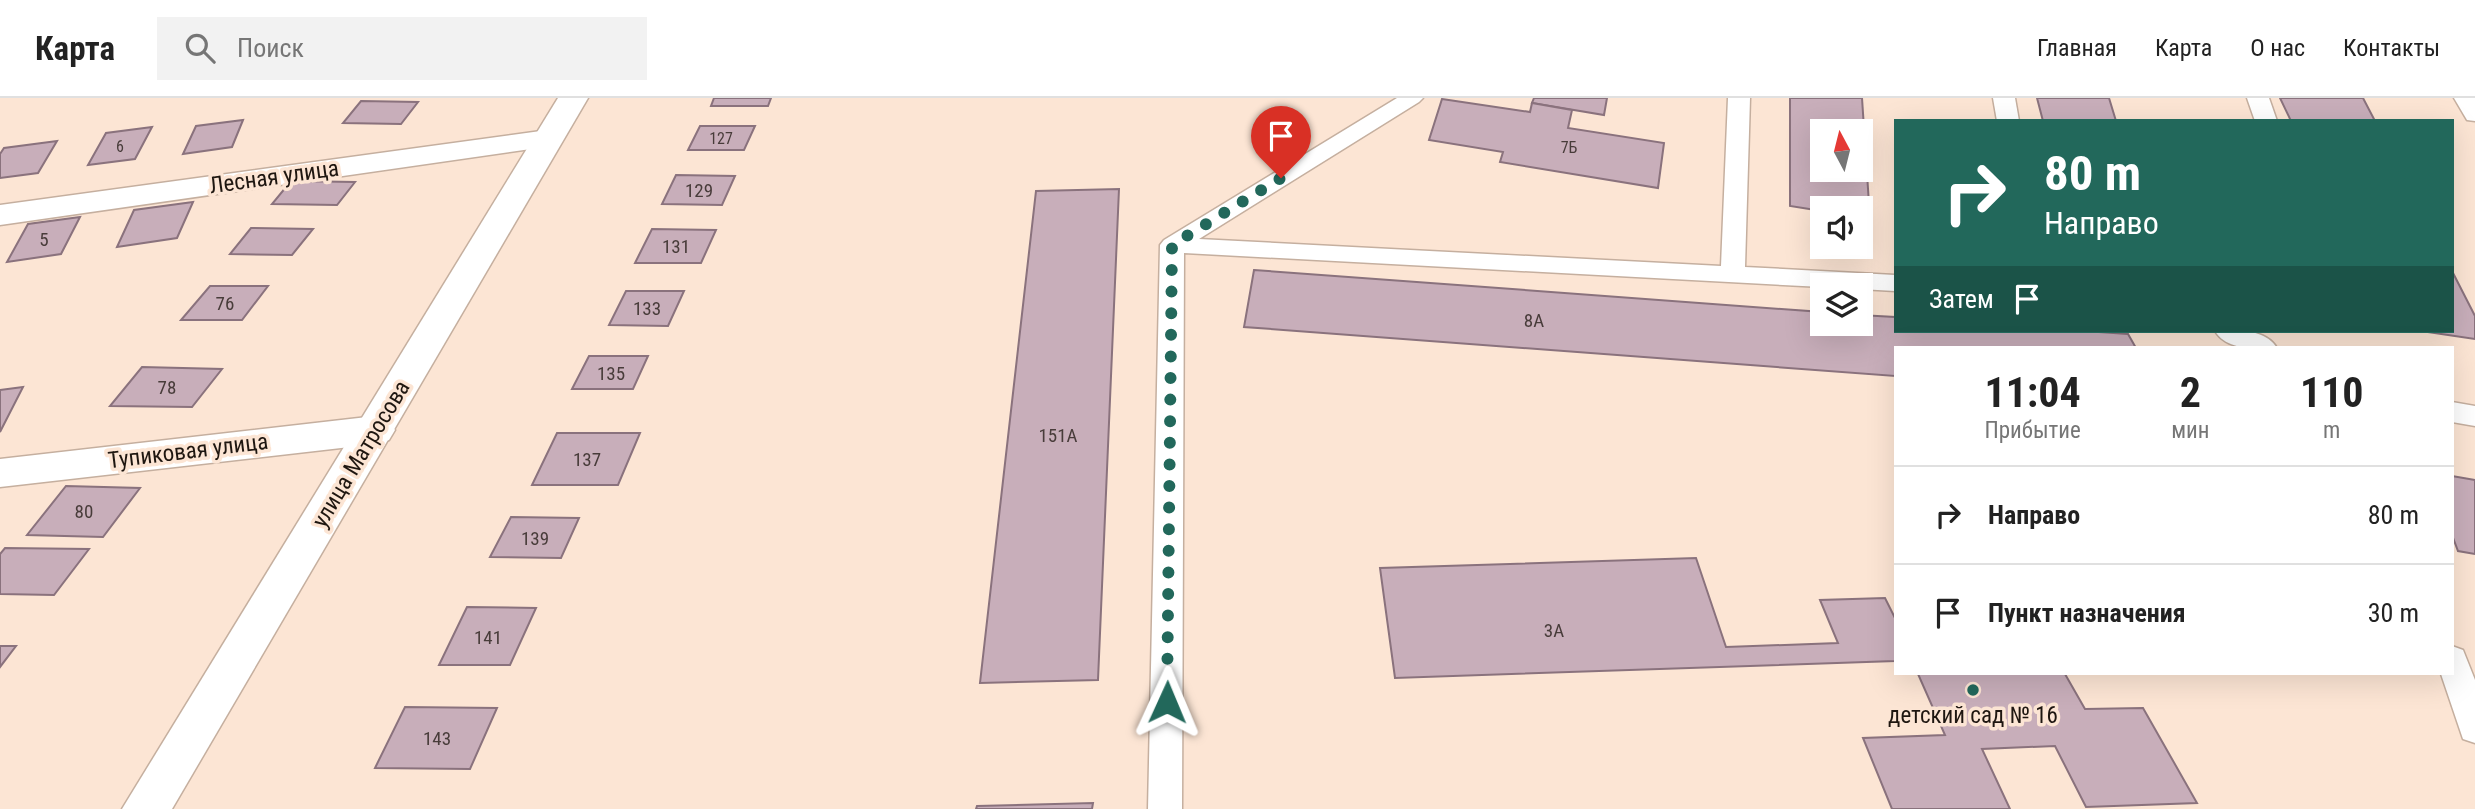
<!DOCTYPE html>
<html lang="ru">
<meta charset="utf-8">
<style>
:root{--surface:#fff;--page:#f2f2f2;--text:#222;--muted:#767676;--line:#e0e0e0}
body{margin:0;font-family:"Roboto Condensed",sans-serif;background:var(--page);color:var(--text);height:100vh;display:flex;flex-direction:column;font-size:26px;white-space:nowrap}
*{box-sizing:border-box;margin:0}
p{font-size:23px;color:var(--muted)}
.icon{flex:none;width:38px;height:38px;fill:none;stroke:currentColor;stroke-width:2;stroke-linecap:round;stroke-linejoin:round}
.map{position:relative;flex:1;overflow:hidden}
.drawer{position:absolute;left:1894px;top:248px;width:560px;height:329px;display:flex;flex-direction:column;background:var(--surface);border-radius:0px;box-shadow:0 7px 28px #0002}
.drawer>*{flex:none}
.banner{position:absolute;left:1894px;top:21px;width:560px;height:214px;border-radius:0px;box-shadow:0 7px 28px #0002;background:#22685b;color:#fff;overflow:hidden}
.needle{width:46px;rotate:353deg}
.fabs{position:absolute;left:1810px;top:21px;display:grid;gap:14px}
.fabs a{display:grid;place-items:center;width:63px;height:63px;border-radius:0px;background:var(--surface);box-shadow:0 7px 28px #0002;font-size:35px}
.pin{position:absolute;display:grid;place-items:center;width:60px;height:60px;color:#fff;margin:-72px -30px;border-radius:50% 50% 50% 0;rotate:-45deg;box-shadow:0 0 7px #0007}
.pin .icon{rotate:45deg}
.me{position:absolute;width:77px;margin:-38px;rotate:1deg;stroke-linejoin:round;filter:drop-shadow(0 0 5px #0008)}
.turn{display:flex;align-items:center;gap:24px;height:147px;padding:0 35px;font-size:32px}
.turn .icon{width:91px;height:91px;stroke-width:2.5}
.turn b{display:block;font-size:49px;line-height:60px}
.then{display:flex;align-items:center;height:66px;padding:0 35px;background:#0003;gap:14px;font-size:26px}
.eta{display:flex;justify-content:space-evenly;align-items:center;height:119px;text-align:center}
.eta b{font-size:42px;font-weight:700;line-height:49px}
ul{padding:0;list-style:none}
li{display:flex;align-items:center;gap:21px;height:98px;padding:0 35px;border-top:2px solid var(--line)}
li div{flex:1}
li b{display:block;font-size:26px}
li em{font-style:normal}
header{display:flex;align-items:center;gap:42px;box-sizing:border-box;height:98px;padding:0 35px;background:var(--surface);border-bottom:2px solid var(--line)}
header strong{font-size:33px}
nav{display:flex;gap:38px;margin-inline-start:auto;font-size:24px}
.search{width:490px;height:63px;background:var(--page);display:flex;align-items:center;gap:18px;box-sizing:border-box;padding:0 24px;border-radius:0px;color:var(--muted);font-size:26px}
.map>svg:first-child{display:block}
.building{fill:#c8aeba;stroke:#8a727d;stroke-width:2;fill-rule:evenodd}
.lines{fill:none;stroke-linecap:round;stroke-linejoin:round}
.service-casing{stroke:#c5af9f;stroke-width:3}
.minor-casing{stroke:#c5af9f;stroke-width:3}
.secondary-casing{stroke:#c5af9f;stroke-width:3}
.service{fill:#fff;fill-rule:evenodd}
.minor{fill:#fff;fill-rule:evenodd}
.secondary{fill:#fff;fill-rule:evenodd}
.route{stroke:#22685b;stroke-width:12;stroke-dasharray:0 21.6}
.poi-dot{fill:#22685b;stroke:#fce5d4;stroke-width:2.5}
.labels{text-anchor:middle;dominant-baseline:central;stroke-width:7;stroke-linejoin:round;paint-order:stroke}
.far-number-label{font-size:16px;fill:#483c3a}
.number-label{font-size:19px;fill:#483c3a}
.street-label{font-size:23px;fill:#1e1610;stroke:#fce5d4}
.poi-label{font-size:23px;fill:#1e1610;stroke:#fce5d4}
</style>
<header>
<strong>Карта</strong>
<div class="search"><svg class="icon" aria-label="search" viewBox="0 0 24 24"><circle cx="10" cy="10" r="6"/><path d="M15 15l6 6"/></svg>Поиск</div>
<nav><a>Главная</a><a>Карта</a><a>О нас</a><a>Контакты</a></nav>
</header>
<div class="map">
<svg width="2475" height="711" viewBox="0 0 2475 711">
<rect width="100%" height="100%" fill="#fce5d4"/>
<g class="building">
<polygon points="714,0 771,0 768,8 711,8"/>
<polygon points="1534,0 1607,0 1604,17 1532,5"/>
<path d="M1790 0H1862L1870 121 1860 119V110H1822V113L1790 108ZM1822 33H1860V72H1822Z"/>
<polygon points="2037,0 2109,0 2116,23 2043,23"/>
<polygon points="2280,0 2363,0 2375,23 2291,23"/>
<polygon points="1442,1 1530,14 1532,5 1572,12 1568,30 1664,45 1658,90 1500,64 1503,54 1429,42"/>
<polygon points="361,3 418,4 401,26 343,25"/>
<polygon points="243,22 232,49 183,56 196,28"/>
<polygon points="700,28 755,28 744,52 688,52"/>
<polygon points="152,29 135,61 88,67 106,35"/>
<polygon points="57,43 38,75 0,80 0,56 4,50"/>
<polygon points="676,77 735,78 722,107 662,106"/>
<polygon points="291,83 355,84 337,107 272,106"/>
<polygon points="1119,91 1098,582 980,585 1036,93"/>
<polygon points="193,104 177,140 117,149 134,112"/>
<polygon points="80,119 61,156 7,164 28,126"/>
<polygon points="251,130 313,131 292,157 230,156"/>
<polygon points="652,131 716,132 701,165 635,165"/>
<polygon points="1254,172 1822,214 1822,226 1860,226 1860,217 1895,219 1895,233 2084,233 2128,236 2136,250 1895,250 1895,278 1244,229"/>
<polygon points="2452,173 2475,218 2475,241 2421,233 2452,233"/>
<polygon points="210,188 268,188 242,222 181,222"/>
<polygon points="626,193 684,193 668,228 609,227"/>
<polygon points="589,258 648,258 633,291 572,291"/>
<polygon points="142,269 222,271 192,309 110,308"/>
<polygon points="23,289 0,334 0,292"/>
<polygon points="557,335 640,335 618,387 532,387"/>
<polygon points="2452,378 2475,382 2475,456 2458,453 2452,437"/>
<polygon points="66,388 140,390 103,439 27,437"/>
<polygon points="511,419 579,420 561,460 490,459"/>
<polygon points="5,450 89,451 54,497 0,496 0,456"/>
<polygon points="1696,460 1726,549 1838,545 1820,502 1885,500 1895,520 1895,563 1395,580 1380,470"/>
<polygon points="467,509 536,510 510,567 439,567"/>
<polygon points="0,548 16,548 0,569"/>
<polygon points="1918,576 2065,576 2085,611 2143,610 2197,705 2086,709 2055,648 1982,651 2010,711 1892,711 1863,640 1945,637"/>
<polygon points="405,609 497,610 470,671 375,670"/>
<polygon points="1093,705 1092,711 976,711 977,708"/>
</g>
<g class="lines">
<defs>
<g id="service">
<polygon points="1397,0 1423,0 1419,4 1199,141 1721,168 1728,0 1750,0 1745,169 1895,177 1895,193 1860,191 1860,187 1822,189 1184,155 1182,711 1148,711 1160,147 1164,142"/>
<polygon points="1993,0 2015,0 2019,23 1997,23"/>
<polygon points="2247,0 2269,0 2277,23 2255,23"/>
<polygon points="2454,0 2475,0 2475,23 2467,22"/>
<path d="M2215 233C2235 232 2265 230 2277 250 2257 251 2227 253 2215 233Z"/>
<polygon points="2452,304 2475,308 2475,328 2452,324"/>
<polygon points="2452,548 2463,552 2475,582 2475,645 2463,641 2441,576 2452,576"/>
</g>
<g id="minor">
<polygon points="548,32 559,35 563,41 559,47 0,127 0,107"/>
<polygon points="376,318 389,322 395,332 389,342 376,346 0,389 0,361"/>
</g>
<polygon id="secondary" points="558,0 588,0 172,711 122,711"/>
</defs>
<use href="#service" class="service-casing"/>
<use href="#minor" class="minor-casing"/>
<use href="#secondary" class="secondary-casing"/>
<use href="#service" class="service"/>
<use href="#minor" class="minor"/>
<use href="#secondary" class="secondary"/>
</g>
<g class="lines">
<polyline class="route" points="1167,604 1172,147 1281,80"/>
</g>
<circle class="poi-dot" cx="1973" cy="592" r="7"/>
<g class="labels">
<g class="far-number-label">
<text x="721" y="40">127</text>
<text x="120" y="48">6</text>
<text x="1569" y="49">7Б</text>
</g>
<g class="number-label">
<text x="699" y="92">129</text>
<text x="44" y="141">5</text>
<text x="676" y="148">131</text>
<text x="225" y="205">76</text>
<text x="647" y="210">133</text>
<text x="1534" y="222">8А</text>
<text x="611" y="275">135</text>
<text x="167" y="289">78</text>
<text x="1058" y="337">151А</text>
<text x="587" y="361">137</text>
<text x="84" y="413">80</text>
<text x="535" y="440">139</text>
<text x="1554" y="532">3А</text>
<text x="488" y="539">141</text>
<text x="437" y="640">143</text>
</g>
<g class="street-label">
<text transform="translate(274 79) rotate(-8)">Лесная улица</text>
<text transform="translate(188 353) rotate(-7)">Тупиковая улица</text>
<text transform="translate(361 356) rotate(-59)">улица Матросова</text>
</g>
<g class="poi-label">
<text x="1973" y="617">детский сад № 16</text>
</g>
</g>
</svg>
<div class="fabs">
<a><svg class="needle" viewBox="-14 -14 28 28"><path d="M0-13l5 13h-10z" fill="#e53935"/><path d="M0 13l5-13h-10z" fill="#767676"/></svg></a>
<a><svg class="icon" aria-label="sound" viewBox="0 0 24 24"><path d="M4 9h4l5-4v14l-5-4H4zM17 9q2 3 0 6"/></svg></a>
<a><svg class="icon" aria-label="layers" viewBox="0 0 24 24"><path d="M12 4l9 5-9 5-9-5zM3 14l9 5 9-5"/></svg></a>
</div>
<div class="pin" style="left:1281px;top:80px;background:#d93025"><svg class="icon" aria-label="arrive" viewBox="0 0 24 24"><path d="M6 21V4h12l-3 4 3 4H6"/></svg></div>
<svg class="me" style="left:1167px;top:604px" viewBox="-20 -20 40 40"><path d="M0-17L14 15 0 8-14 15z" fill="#22685b" stroke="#fff" stroke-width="4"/></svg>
<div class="banner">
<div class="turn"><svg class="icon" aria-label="right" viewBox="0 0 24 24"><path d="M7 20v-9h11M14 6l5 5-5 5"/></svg><div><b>80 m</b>Направо</div></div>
<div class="then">Затем<svg class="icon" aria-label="arrive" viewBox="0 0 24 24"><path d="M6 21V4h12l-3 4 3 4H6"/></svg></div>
</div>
<section class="drawer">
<div class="eta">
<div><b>11:04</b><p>Прибытие</p></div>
<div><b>2</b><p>мин</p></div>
<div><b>110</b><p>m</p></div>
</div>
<ul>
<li><svg class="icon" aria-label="right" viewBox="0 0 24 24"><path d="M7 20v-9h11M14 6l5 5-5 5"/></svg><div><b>Направо</b></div><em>80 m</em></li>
<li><svg class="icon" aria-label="arrive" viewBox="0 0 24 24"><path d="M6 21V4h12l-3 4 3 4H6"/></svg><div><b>Пункт назначения</b></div><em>30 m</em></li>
</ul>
</section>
</div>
